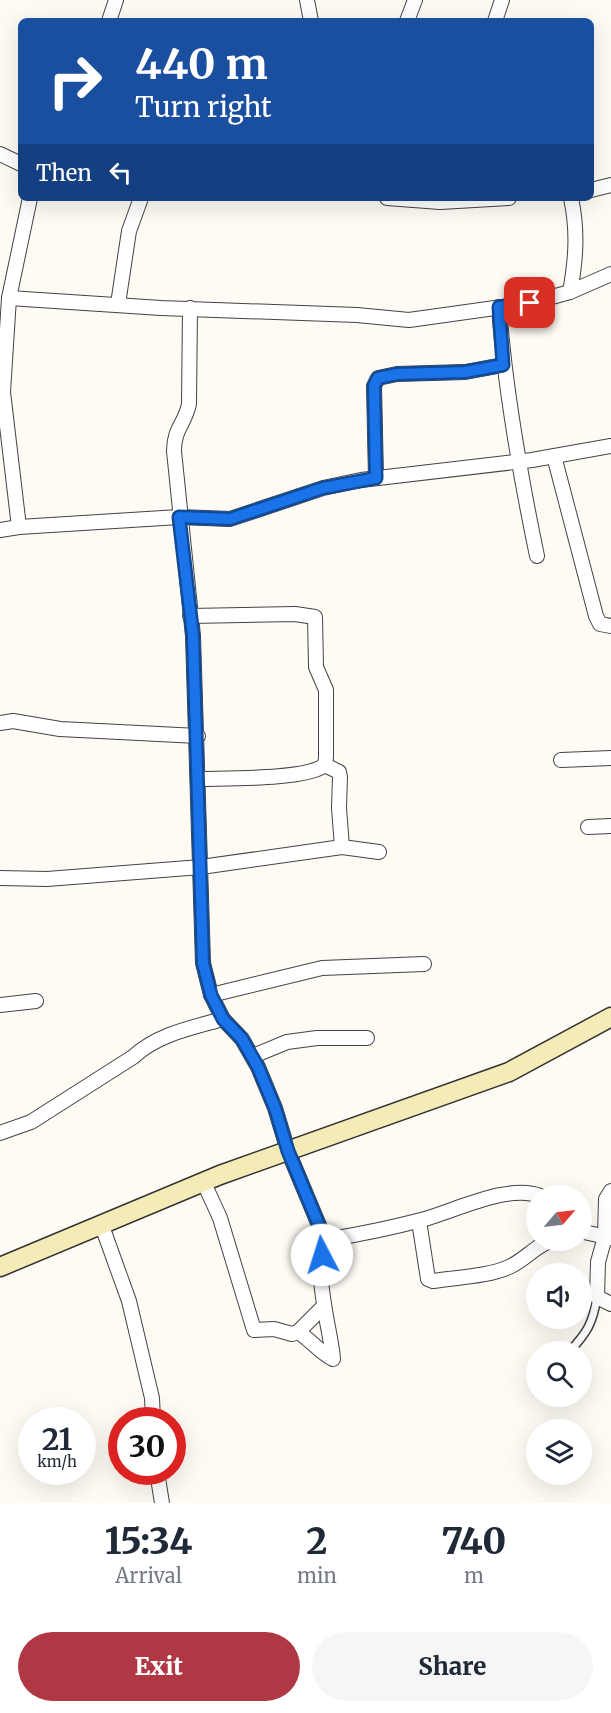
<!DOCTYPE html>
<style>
:root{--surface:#fff;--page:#f6f6f7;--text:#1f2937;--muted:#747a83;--accent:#b03844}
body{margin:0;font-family:Merriweather,serif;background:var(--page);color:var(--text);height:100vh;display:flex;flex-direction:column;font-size:22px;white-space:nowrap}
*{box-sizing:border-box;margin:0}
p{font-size:20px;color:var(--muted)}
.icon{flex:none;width:33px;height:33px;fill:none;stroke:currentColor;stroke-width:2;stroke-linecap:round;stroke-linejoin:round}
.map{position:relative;height:1503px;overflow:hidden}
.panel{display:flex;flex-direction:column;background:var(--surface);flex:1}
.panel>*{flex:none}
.banner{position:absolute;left:18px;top:18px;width:576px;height:183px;border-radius:9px;box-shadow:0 6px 24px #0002;background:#1a4fa0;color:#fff;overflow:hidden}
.needle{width:39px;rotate:62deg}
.tools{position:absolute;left:526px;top:1185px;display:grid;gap:12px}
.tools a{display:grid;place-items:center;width:66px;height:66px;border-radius:50%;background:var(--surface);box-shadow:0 6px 24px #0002;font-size:30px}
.speed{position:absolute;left:18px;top:1407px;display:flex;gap:12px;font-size:30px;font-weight:700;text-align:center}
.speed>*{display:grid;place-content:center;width:78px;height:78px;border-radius:50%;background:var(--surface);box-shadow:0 6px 24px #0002;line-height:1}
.speed small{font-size:15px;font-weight:400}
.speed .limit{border:9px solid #d22;background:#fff;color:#111}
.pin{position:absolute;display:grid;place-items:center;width:51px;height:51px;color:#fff;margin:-26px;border-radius:12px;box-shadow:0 3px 9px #0006}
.me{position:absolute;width:66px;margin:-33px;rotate:355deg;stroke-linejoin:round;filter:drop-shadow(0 0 4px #0008)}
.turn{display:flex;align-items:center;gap:21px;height:126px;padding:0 18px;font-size:27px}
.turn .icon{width:78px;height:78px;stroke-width:2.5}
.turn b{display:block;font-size:42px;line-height:51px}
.then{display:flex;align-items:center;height:57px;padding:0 18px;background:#0003;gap:12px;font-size:22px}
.eta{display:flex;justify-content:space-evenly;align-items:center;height:102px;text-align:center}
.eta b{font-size:36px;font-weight:800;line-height:42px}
.cta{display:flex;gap:12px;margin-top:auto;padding:12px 18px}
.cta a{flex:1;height:69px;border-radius:36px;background:var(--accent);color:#fff;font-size:24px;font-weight:800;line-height:69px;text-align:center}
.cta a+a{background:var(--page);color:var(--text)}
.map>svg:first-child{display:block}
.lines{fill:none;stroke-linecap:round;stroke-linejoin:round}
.lane-casing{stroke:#434343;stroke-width:10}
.street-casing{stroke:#434343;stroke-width:16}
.secondary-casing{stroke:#323232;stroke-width:21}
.lane{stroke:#fff;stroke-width:7}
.street{stroke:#fff;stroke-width:14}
.secondary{stroke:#f5ebb7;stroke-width:18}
.route-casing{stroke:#114b97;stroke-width:15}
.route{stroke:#1a73e8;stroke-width:10}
</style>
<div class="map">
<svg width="611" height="1503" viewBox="0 0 611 1503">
<rect width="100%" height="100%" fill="#fefbf4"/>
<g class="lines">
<defs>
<path id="lane" d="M569 1352C587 1333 593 1323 597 1297"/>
<g id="street">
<polyline points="307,0 311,21"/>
<polyline points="109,21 116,0"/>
<polyline points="407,21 415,0"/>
<polyline points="495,21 502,0"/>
<polyline points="0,154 21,164"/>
<polyline points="591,190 611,185"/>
<polyline points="387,198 440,202 509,198"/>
<path d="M570 292C576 259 578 231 571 198"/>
<polyline points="9,298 161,308 357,315 409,320 530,303 570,292 611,274"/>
<polyline points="118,304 129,231 141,198"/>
<path d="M499 307C505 391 520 474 537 556"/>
<path d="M190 308 189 404C185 424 174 428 174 451L193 636 203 963 211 995 223 1019 242 1039 258 1067 275 1108 288 1151 326 1242"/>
<polyline points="554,456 596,616 600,624 611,626"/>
<polyline points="376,478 374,386 378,378 397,374 465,372 503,365"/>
<polyline points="19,527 3,392 9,298 30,198"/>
<polyline points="0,530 19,527 179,517 230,519 323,488 361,480 532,460 611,446"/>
<path d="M190 616 295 614 315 617 316 667 326 690V757L325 765C306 780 226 778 199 779"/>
<polyline points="0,723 13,721 60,729 198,736"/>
<polyline points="561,760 611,758"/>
<polyline points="325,765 339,772 340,777 339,808 342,847"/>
<polyline points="588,827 611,826"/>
<polyline points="0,878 47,879 201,867 342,847 379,852"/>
<polyline points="211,995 322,968 424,964"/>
<polyline points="0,1005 36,1001"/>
<polyline points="253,1056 287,1042 317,1038 367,1038"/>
<path d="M0 1133 31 1122 133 1057C158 1034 191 1028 223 1019"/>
<polyline points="204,1183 220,1218 254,1330 274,1329 292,1334 298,1332 324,1306"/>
<polyline points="611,1191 606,1199 605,1237 598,1262 597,1297 611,1304"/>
<path d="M419 1221 428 1279 433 1281C458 1277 486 1277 509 1267 525 1260 537 1244 553 1240"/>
<polyline points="102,1226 129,1301 152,1398 153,1420"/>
<polyline points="582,1227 584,1232 611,1238"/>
<path d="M298 1332C311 1340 319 1352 333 1359 332 1334 307 1254 331 1239 361 1234 391 1228 421 1220 453 1212 508 1183 540 1196"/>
<polyline points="157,1472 162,1503"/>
</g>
<polyline id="secondary" points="0,1267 220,1175 509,1072 611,1017"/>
</defs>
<use href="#lane" class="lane-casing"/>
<use href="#street" class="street-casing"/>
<use href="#secondary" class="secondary-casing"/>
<use href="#lane" class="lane"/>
<use href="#street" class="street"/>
<use href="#secondary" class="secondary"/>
</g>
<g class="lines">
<defs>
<polyline id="route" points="322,1255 326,1242 288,1151 275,1108 258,1067 242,1039 223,1019 211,995 203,963 193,636 179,517 230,519 323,488 376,478 374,386 378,378 397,374 465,372 503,365 499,307 530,303"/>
</defs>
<use href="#route" class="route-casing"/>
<use href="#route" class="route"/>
</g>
</svg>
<div class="tools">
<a><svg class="needle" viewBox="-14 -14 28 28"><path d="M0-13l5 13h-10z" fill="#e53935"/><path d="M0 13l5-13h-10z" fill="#747a83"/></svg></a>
<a><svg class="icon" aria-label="sound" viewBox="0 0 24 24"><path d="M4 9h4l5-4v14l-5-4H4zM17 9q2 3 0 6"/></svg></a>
<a><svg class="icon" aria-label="search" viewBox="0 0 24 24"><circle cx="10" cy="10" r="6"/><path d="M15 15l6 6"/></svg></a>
<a><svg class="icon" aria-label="layers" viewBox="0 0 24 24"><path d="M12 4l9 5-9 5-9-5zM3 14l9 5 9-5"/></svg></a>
</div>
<div class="speed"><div>21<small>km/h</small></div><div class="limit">30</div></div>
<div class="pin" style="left:530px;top:303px;background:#d93025"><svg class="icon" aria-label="arrive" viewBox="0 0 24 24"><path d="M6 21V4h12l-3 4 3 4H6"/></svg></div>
<svg class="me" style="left:322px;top:1255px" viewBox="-20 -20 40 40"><circle r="19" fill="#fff"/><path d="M0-13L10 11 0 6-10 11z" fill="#1a73e8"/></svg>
<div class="banner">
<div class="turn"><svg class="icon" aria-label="right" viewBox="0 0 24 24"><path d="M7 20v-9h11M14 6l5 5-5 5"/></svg><div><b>440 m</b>Turn right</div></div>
<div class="then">Then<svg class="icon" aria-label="left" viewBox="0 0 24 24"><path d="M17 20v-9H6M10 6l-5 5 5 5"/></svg></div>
</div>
</div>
<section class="panel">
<div class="eta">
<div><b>15:34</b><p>Arrival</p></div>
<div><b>2</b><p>min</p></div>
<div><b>740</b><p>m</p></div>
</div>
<div class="cta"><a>Exit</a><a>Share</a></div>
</section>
